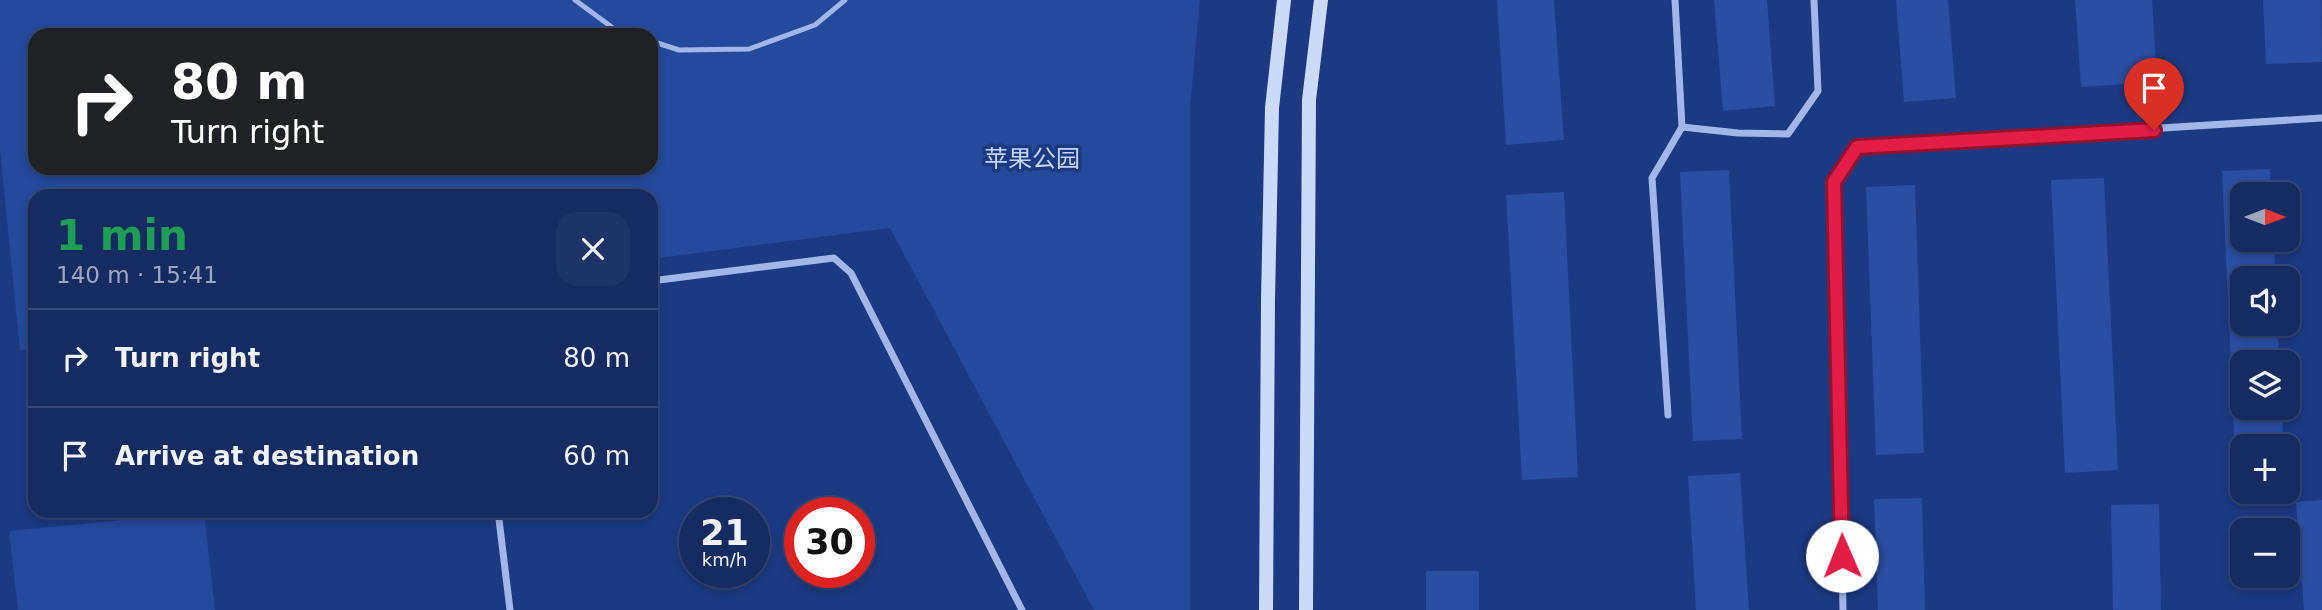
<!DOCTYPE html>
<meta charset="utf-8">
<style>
:root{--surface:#152c62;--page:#1e3468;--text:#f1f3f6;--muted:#9da7be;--line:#344877}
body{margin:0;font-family:"DejaVu Sans","Noto Sans SC",sans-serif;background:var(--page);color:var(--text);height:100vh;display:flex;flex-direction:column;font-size:26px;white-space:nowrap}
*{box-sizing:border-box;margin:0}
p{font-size:23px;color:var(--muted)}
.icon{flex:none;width:38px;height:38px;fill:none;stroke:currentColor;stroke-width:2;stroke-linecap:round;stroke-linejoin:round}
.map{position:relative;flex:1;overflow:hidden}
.panel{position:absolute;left:28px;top:189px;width:630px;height:329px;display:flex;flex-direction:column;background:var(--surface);border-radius:21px;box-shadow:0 4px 10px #0003,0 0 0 2px var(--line)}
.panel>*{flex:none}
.top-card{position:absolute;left:28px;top:28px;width:630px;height:147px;border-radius:21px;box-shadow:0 4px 10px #0003,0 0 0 2px var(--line);background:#202124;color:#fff;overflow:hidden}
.needle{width:46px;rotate:90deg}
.fabs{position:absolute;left:2230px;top:182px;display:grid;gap:14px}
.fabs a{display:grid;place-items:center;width:70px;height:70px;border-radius:14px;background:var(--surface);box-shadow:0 4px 10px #0003,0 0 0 2px var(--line);font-size:35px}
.speed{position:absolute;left:679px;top:497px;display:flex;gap:14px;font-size:35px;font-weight:700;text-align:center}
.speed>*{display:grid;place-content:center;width:91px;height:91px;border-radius:50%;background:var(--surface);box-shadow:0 4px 10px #0003,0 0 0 2px var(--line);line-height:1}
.speed small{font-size:18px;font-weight:400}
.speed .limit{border:10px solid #d22;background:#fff;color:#111}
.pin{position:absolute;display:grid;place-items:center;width:60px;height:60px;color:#fff;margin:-72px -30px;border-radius:50% 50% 50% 0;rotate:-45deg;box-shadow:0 0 7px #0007}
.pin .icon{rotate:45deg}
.me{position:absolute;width:77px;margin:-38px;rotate:359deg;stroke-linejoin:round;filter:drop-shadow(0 0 5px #0008)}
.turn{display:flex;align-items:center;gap:24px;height:147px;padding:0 28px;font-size:32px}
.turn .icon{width:91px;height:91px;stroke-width:2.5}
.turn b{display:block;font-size:49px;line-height:60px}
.round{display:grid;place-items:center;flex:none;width:74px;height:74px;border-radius:21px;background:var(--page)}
.head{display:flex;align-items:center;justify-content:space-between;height:119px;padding:0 28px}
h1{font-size:42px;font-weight:600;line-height:52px;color:#1e9e55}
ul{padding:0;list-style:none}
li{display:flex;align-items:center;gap:21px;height:98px;padding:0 28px;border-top:2px solid var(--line)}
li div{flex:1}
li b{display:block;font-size:26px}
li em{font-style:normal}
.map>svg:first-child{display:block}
.green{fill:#25499b;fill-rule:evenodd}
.building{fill:#2a4ea1}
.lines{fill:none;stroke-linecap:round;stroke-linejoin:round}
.lane{stroke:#a1b7ea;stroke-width:5}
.street{stroke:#a1b7ea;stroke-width:7}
.secondary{stroke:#ccd9f8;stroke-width:14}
.route-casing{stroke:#92132f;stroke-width:18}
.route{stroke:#e11d48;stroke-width:12}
.labels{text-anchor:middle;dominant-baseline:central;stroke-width:7;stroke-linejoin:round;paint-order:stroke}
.park-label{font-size:24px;fill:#c5d5f8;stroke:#1c3a82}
</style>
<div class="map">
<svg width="2322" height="610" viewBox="0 0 2322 610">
<rect width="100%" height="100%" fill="#1c3a82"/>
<g class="green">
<path d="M0 0H1200L1190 107V610H1094L890 228 651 259V196H35V349L20 350 0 149ZM35 35H651V168H35Z"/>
<polygon points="204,512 215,610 18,610 9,531"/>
</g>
<g class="building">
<polygon points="1497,0 1554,0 1564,140 1506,145"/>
<polygon points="1714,0 1767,0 1775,106 1723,111"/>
<polygon points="1896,0 1948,0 1956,98 1904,102"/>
<polygon points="2075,0 2152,0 2157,82 2081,87"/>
<polygon points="2263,0 2321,0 2322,62 2266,64"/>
<polygon points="2270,169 2271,194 2242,194 2242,240 2274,240 2275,278 2242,278 2242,324 2278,324 2279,362 2242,362 2242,408 2282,408 2283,446 2242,446 2242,477 2236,477 2222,171"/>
<polygon points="1729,170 1742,439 1693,441 1680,172"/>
<polygon points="2104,178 2118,470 2065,473 2051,180"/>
<polygon points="1915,185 1924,453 1876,455 1866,187"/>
<polygon points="1564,192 1578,477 1522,480 1506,195"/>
<polygon points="1740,473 1749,610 1696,610 1688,476"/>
<polygon points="1922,498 1925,610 1878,610 1874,499"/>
<polygon points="2322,500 2322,610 2304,610 2296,502"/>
<polygon points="2159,504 2161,610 2113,610 2111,505"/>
<rect x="1426" y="571" width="53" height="39"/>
</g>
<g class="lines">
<g class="lane">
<polyline points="575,0 613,28 634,35"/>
<polyline points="651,41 679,50 749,49 815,25 845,0"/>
</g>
<g class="street">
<polyline points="1682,127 1738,133 1788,134 1818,91 1814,0"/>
<polyline points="651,281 834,258 851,273 1022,610"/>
<polyline points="1668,415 1652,178 1682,127 1675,0"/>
<polyline points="498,511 510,610"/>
<polyline points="1843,610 1834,182 1858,147 2322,118"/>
</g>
<g class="secondary">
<polyline points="1266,610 1268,300 1272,108 1284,0"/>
<polyline points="1306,610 1309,100 1321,0"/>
</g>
</g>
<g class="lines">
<defs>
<polyline id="route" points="1842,556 1834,182 1857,147 2154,130"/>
</defs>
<use href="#route" class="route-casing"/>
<use href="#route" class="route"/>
</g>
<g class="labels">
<g class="park-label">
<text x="1032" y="159">苹果公园</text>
</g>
</g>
</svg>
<div class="fabs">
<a><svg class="needle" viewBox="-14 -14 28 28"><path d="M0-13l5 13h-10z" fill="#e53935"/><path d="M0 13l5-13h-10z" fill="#9da7be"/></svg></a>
<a><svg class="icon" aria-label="sound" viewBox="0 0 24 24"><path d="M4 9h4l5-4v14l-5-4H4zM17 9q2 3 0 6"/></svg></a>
<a><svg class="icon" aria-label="layers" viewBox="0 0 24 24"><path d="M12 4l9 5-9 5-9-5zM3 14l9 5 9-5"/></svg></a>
<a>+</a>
<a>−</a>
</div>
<div class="speed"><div>21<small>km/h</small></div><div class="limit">30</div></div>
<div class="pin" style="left:2154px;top:130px;background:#d93025"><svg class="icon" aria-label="arrive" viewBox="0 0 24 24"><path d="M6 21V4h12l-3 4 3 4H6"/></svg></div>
<svg class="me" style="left:1842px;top:556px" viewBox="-20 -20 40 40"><circle r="19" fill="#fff"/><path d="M0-13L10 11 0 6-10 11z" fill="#e11d48"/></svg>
<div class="top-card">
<div class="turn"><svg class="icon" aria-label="right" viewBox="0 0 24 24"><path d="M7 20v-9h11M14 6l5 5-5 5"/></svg><div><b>80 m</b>Turn right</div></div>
</div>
<section class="panel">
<div class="head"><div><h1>1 min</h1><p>140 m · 15:41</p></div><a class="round"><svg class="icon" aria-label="close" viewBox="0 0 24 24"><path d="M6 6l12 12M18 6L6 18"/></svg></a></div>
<ul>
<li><svg class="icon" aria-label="right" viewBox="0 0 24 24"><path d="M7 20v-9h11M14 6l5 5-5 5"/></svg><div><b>Turn right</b></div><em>80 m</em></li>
<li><svg class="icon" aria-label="arrive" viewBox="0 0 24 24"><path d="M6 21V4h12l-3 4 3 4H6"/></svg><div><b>Arrive at destination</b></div><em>60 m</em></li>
</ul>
</section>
</div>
